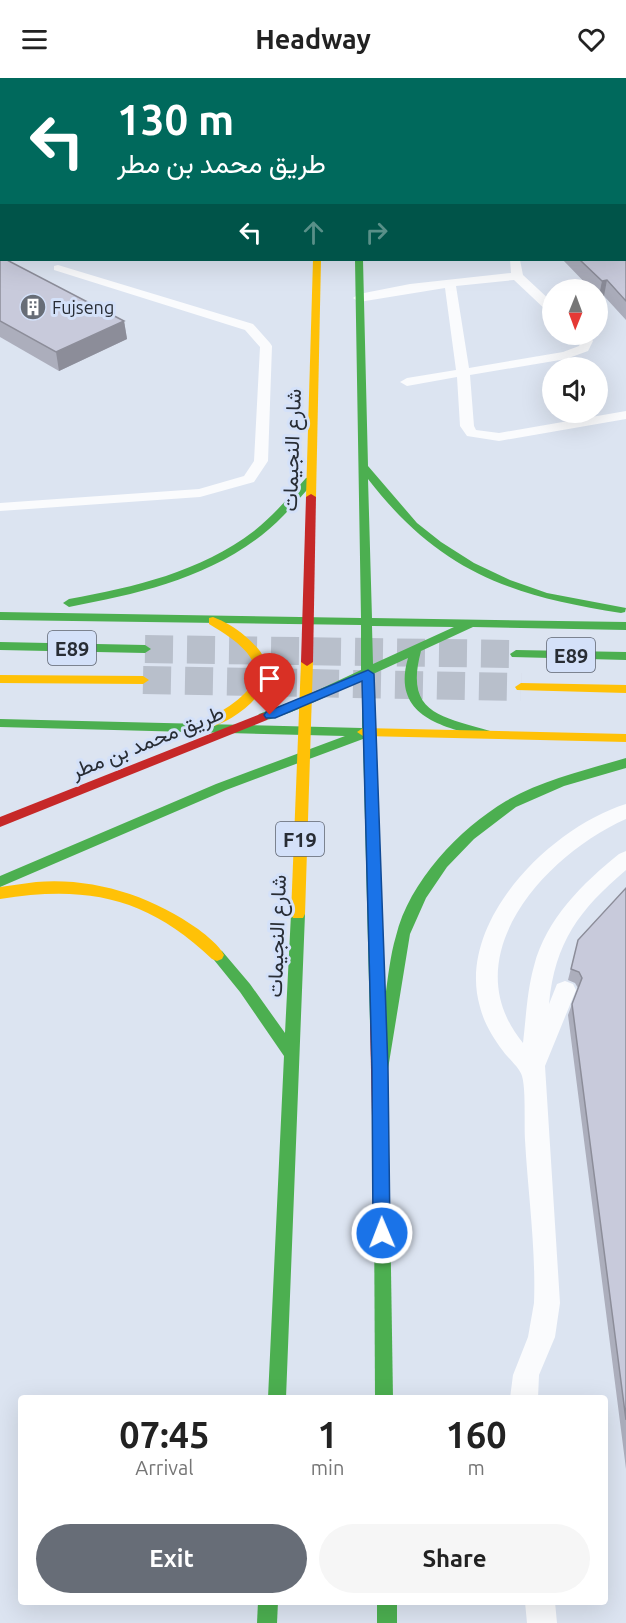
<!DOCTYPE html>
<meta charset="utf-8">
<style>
:root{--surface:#fff;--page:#f6f6f6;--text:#222;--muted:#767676;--accent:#676d77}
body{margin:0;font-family:Ubuntu,Vazirmatn,sans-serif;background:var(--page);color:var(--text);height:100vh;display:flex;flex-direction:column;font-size:22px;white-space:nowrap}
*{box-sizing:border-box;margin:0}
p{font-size:20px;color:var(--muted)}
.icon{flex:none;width:33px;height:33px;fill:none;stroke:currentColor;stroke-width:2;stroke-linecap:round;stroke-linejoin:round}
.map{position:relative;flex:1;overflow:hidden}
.details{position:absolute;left:18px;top:1317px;width:590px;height:210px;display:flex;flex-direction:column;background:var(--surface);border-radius:6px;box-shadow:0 6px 24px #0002}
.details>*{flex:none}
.top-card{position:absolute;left:0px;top:0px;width:627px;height:183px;box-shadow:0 6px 24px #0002;background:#00695c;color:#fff;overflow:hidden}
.needle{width:39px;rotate:181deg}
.fabs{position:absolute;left:542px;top:201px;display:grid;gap:12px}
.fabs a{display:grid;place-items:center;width:66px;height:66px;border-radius:50%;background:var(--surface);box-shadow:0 6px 24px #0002;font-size:30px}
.pin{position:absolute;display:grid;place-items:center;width:51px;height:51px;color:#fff;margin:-62px -26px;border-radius:50% 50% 50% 0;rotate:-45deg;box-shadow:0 0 6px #0007}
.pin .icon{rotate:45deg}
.me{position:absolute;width:66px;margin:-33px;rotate:359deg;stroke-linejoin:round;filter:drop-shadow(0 0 4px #0008)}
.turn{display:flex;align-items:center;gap:21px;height:126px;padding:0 18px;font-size:27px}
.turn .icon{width:78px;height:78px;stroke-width:2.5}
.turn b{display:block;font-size:42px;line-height:51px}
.lanes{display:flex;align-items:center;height:57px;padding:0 18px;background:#0003;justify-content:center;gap:30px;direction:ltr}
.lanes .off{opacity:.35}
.eta{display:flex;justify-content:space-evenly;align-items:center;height:102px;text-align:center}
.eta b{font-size:36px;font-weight:700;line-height:42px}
.primary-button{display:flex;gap:12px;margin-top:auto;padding:12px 18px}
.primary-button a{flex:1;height:69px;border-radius:36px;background:var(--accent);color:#fff;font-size:24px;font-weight:700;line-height:69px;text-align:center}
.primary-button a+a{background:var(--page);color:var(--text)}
header{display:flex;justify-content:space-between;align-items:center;height:78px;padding:0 18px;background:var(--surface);font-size:27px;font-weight:700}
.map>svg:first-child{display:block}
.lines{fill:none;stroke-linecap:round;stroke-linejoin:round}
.highway-tunnel{stroke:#b8bfcb;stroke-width:28;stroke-dasharray:28 14;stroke-linecap:butt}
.lane{fill:#fafbfd;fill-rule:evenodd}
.street{fill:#fafbfd;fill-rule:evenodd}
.fast{fill:#4caf50;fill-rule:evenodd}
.slow{fill:#ffc107;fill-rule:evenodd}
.jam{fill:#c62828;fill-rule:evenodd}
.wall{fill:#acaebc}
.shaded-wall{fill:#8c8d99}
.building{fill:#c8cadb;stroke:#8c8d99;stroke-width:1.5}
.route{fill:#1a73e8;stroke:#114b97;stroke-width:1.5}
.labels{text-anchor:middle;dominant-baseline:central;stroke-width:6;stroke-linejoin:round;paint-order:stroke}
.far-poi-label{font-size:18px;fill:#282d35;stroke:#d4e1f9;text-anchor:start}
.shield{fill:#d4e1f9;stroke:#5c6370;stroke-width:1.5}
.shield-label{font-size:20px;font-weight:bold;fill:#282d35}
.street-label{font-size:21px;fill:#282d35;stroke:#d4e1f9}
</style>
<header><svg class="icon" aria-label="menu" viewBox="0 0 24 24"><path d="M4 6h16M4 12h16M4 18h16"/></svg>Headway<svg class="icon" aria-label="heart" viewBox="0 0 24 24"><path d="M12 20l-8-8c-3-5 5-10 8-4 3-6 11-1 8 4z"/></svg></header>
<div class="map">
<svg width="626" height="1545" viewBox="0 0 626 1545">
<rect width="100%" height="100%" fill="#dce4f1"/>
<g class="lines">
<g class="highway-tunnel">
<polyline points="145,571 516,576"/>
<polyline points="143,602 521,609"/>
</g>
<g class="lane">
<polygon points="510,182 520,182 523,197 552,224 552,235 548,234 514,202 456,208 469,290 563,274 579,268 581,264 574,256 588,256 593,263 588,273 566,281 470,297 474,348 476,352 499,355 626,333 626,341 499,363 467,358 460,348 457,299 407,308 400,304 407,300 456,292 445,210 359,224 353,220 359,216 410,206 511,195"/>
<polygon points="58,187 253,246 270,265 272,268 268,383 254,404 200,419 0,433 0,425 199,411 244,398 254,383 260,269 245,252 54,192 54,188"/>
<path d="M626 726V741C545 777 452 879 523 965 526 940 527 913 534 888 546 841 583 805 619 776L626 773V792C579 832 555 864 549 926L557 906 565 903 573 906 576 912 545 988 560 1225 555 1259 539 1297 538 1320H510L513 1297 528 1259 534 1225C536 1170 528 1116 525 1062 524 1046 526 1011 522 998 520 990 508 980 503 973 493 960 484 945 480 929 455 844 551 749 626 726Z"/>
<polygon points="525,1524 555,1524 557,1545 527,1545"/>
</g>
<rect class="street" x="0" y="58" width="2" height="10"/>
<g class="fast">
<rect x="328" y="0" width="6" height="2"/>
<rect x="360" y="0" width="6" height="2"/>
<path d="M355 182H363L368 388 417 445 441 464 474 485 510 502 547 515 626 530 625 534 621 535C510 518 439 493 368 401L372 540 626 544V552L473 549 421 573C404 636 441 638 490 653L492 656 486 660C442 649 391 638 408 580L373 596 385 921C388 900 390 878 396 858 409 804 459 751 506 723 542 702 586 692 626 680V690L564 708 516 729 474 761 447 789 426 820 410 856 388 991 386 996 380 998 374 996 372 991 379 952 373 951 370 946 363 661 226 712 0 809V798L216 706 345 658 0 649V641L362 650V601C344 610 274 646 259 642L257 639 259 636 301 620 361 592V547L0 542V534L361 540ZM372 548 454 549 373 586Z"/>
<path d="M310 399 314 400V404C297 423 281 442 262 457 206 501 137 516 69 529L63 525 69 521C135 509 200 494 254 453 274 437 290 418 306 400Z"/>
<polygon points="0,564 145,567 151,571 145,575 0,572"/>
<polygon points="516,572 626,574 626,582 512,579 510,576"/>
<polygon points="298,830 303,832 305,836 286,1320 268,1320 284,978 240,914 210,877 212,873 217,871 222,873 250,906 285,955 291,836 293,832"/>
<polygon points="382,1121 388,1123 390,1129 393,1320 375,1320 374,1129 376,1123"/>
<polygon points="258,1524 278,1524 277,1545 257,1545"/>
<rect x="377" y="1524" width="20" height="21"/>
</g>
<g class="slow">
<polygon points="313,182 321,182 316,419 311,422 306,419"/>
<path d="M213 539C224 543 236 550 245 558 253 565 262 573 265 583 276 616 231 644 206 651L202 650 200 647 202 644C266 611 277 585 209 546V540Z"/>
<polygon points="307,580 313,584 305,836 303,840 293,840 291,836 301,584"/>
<polygon points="0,597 143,598 149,602 143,606 0,605"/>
<polygon points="521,605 626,607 626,615 517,612 515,609"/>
<polygon points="363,650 626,656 626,664 363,658 357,654"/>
<path d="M36 804C93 799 152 818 198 851 207 858 219 867 224 877L222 881 217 883 212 881C147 819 87 807 0 821V809Z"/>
</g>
<g class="jam">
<polygon points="311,416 316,419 313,584 307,588 301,584 306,419"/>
<polygon points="263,635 267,636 269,639 267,642 0,749 0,739"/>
<polygon points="378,939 383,941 386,946 390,1129 388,1135 382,1137 376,1135 374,1129 370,946 373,941"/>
</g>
</g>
<g class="wall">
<polygon points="626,153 626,242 604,218 599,218 597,216 597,212 592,212 563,182 626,182"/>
<polygon points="0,180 124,243 127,261 59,293 0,259"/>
<polygon points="626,810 626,1391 568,937 578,910 575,905 568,902 578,862"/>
</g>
<g class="shaded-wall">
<polygon points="607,202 604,218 599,218 602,203"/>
<polygon points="124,243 127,261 59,293 56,274"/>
</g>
<g class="building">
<polygon points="626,152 626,223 607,202 602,203 580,182 626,182"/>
<polygon points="2,179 2,182 7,182 124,243 56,274 0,243 0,180"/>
<polygon points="626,810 626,1342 572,926 582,900 579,894 571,891 578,862"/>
</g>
<polygon class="route" points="368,592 374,596 388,991 390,1155 388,1161 382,1164 376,1161 373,1155 372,991 362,603 275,640 266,640 264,637 266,634"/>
<defs>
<symbol id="building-disc" viewBox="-11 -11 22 22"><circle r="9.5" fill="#676d77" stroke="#d4e1f9"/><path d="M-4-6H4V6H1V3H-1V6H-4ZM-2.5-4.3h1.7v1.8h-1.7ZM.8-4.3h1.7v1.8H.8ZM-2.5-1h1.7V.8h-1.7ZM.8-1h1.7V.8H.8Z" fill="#fff"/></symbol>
</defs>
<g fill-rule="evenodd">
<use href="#building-disc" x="18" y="214" width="30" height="30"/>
</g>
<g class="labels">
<g class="far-poi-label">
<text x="52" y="229">Fujseng</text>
</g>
<g class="shield">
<rect x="48" y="553" width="48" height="34" rx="4.5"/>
<rect x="547" y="560" width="48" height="34" rx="4.5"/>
<rect x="276" y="744" width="48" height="34" rx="4.5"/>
</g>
<g class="shield-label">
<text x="72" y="570">E89</text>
<text x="571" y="577">E89</text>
<text x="300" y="761">F19</text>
</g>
<g class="street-label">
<text transform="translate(291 372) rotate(-88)">شارع النجيمات</text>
<text transform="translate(147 663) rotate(-22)">طريق محمد بن مطر</text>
<text transform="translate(276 858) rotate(-88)">شارع النجيمات</text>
</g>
</g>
</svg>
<div class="fabs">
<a><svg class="needle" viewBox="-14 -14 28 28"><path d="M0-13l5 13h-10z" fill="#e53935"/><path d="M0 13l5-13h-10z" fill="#767676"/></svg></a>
<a><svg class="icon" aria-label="sound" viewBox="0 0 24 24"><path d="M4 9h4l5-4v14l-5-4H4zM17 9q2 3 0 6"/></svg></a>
</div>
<div class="pin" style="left:270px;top:637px;background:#d93025"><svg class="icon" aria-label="arrive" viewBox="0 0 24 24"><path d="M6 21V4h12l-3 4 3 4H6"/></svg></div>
<svg class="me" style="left:382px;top:1155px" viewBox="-20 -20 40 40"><circle r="17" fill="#1a73e8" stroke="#fff" stroke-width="3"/><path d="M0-11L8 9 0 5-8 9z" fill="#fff"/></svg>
<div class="top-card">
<div class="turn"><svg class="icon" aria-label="left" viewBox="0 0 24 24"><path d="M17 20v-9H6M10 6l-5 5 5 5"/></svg><div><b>130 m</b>طريق محمد بن مطر</div></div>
<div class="lanes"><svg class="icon" aria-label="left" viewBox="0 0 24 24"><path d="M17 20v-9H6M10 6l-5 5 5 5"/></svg><svg class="icon off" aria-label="ahead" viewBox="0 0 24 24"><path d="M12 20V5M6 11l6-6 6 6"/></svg><svg class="icon off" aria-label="right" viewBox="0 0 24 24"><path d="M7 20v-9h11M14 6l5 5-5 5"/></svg></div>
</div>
<section class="details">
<div class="eta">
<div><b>07:45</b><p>Arrival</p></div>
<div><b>1</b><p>min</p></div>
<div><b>160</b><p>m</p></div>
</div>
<div class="primary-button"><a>Exit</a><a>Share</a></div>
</section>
</div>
